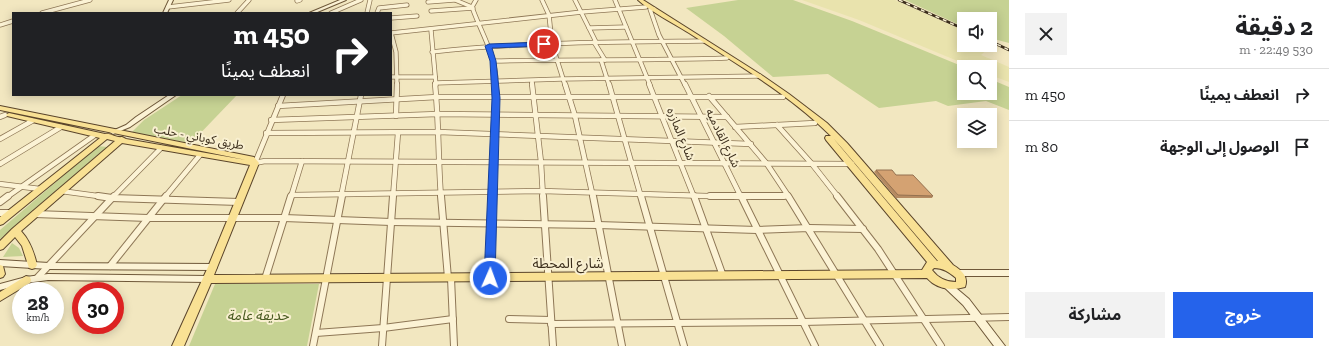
<!DOCTYPE html>
<html lang="ar">
<meta charset="utf-8">
<style>
:root{--surface:#fff;--page:#f2f2f2;--text:#202124;--muted:#757577;--line:#e0e0e0;--accent:#2563eb}
body{margin:0;font-family:"Zilla Slab","Noto Sans Arabic",serif;background:var(--page);color:var(--text);direction:rtl;height:100vh;display:flex;flex-direction:column;font-size:15px;white-space:nowrap}
*{box-sizing:border-box;margin:0}
p{font-size:13px;color:var(--muted)}
.icon{flex:none;width:22px;height:22px;fill:none;stroke:currentColor;stroke-width:2;stroke-linecap:round;stroke-linejoin:round}
.map{position:relative;flex:1;overflow:hidden;direction:ltr}
.side{display:flex;flex-direction:column;background:var(--surface);width:320px}
.side>*{flex:none}
.guide{position:absolute;left:12px;top:12px;width:380px;height:84px;border-radius:0px;box-shadow:0 2px 10px #0003;direction:rtl;background:#202124;color:#fff;overflow:hidden}
.controls{position:absolute;left:957px;top:12px;display:grid;gap:8px}
.controls a{display:grid;place-items:center;width:40px;height:40px;border-radius:0px;background:var(--surface);box-shadow:0 2px 10px #0003;font-size:20px}
.speed{position:absolute;left:12px;top:282px;display:flex;gap:8px;font-size:20px;font-weight:700;text-align:center}
.speed>*{display:grid;place-content:center;width:52px;height:52px;border-radius:50%;background:var(--surface);box-shadow:0 2px 10px #0003;line-height:1}
.speed small{font-size:10px;font-weight:400}
.speed .limit{border:6px solid #d22;background:#fff;color:#111}
.pin{position:absolute;display:grid;place-items:center;width:34px;height:34px;color:#fff;margin:-17px;border:2px solid #fff;border-radius:50%;box-shadow:0 1px 4px #0007}
.me{position:absolute;width:44px;margin:-22px;rotate:2deg;stroke-linejoin:round;filter:drop-shadow(0 0 3px #0008)}
.turn{display:flex;align-items:center;gap:14px;height:84px;padding:0 16px;font-size:18px}
.turn .icon{width:52px;height:52px;stroke-width:2.5}
.turn b{display:block;font-size:28px;line-height:34px}
.round{display:grid;place-items:center;flex:none;width:42px;height:42px;border-radius:0px;background:var(--page)}
.overview{display:flex;align-items:center;justify-content:space-between;height:68px;padding:0 16px}
h1{font-size:24px;font-weight:700;line-height:30px}
.action{display:flex;gap:8px;margin-top:auto;padding:8px 16px}
.action a{flex:1;height:46px;border-radius:0px;background:var(--accent);color:#fff;font-size:16px;font-weight:700;line-height:46px;text-align:center}
.action a+a{background:var(--page);color:var(--text)}
ul{padding:0;list-style:none}
li{display:flex;align-items:center;gap:12px;height:52px;padding:0 16px;border-top:1px solid var(--line)}
li div{flex:1}
li b{display:block;font-size:15px}
li em{font-style:normal}
main{display:flex;flex:1;min-height:0}
.map>svg:first-child{display:block}
.farmland{fill:#e9e3ad}
.green{fill:#c6d293}
.lines{fill:none;stroke-linecap:round;stroke-linejoin:round}
.street-far2-casing{stroke:#8e7756;stroke-width:5}
.street-far1-casing{stroke:#8e7756;stroke-width:6}
.street-casing{stroke:#8e7756;stroke-width:8}
.secondary-casing{stroke:#6f5839;stroke-width:2}
.primary-casing{stroke:#5b452b;stroke-width:2}
.street-far2{stroke:#fcf3d5;stroke-width:3.5}
.street-far1{stroke:#fcf3d5;stroke-width:4.5}
.street{stroke:#fcf3d5;stroke-width:6}
.secondary{fill:#fcf3d5;fill-rule:evenodd}
.primary{fill:#f9e194;fill-rule:evenodd}
.rail-casing{stroke:#3c2e1c;stroke-width:2.5}
.rail{stroke:#f9f0d1;stroke-width:1.5;stroke-dasharray:4;stroke-linecap:butt}
.wall{fill:#b68b62}
.building{fill:#d4a272;stroke:#947150}
.route{fill:#2563eb;stroke:#184099}
.labels{text-anchor:middle;dominant-baseline:central;stroke-width:4;stroke-linejoin:round;paint-order:stroke}
.street-label{font-size:12px;fill:#3c2e1c;stroke:#f9f0d1}
.near-street-label{font-size:14px;fill:#3c2e1c;stroke:#f9f0d1}
.near-park-label{font-size:14px;font-style:italic;fill:#485a20;stroke:#f9f0d1}
</style>
<main>
<section class="side">
<div class="overview"><div><h1>2 دقيقة</h1><p>530 m · 22:49</p></div><a class="round"><svg class="icon" aria-label="close" viewBox="0 0 24 24"><path d="M6 6l12 12M18 6L6 18"/></svg></a></div>
<ul>
<li><svg class="icon" aria-label="right" viewBox="0 0 24 24"><path d="M7 20v-9h11M14 6l5 5-5 5"/></svg><div><b>انعطف يمينًا</b></div><em>450 m</em></li>
<li><svg class="icon" aria-label="arrive" viewBox="0 0 24 24"><path d="M6 21V4h12l-3 4 3 4H6"/></svg><div><b>الوصول إلى الوجهة</b></div><em>80 m</em></li>
</ul>
<div class="action"><a>خروج</a><a>مشاركة</a></div>
</section>
<div class="map">
<svg width="1009" height="346" viewBox="0 0 1009 346">
<rect width="100%" height="100%" fill="#f2e7c0"/>
<polygon class="farmland" points="802,0 895,0 964,31 964,45 992,45 981,55 1009,67 1009,82 990,75 990,67 972,67 859,20"/>
<g class="green">
<polygon points="738,0 793,0 852,21 964,67 964,93 990,93 990,79 1009,87 1009,110 986,101 948,106 936,101 879,108 828,74 773,77 724,36 686,8"/>
<polygon points="905,0 1009,0 1009,43 990,38 990,19 964,19 964,27"/>
<polygon points="182,95 237,95 191,143 131,133 144,120"/>
<polygon points="98,146 107,147 0,239 0,230"/>
<polygon points="12,243 19,248 23,256 3,257"/>
<polygon points="215,284 319,284 307,346 189,346"/>
</g>
<g class="lines">
<defs>
<g id="street-far2">
<polyline points="455,0 472,7"/>
<path d="M476 0 472 7C481 33 497 56 496 85"/>
<polyline points="542,0 549,15 552,44 565,85"/>
<polyline points="575,0 596,42"/>
<polyline points="615,0 650,85"/>
<polyline points="297,1 300,0"/>
<polyline points="428,2 454,0"/>
<polyline points="168,7 229,0"/>
<polyline points="654,9 650,9 659,35 685,85"/>
<polyline points="431,11 473,8"/>
<polyline points="42,13 90,0"/>
<polyline points="237,13 249,0"/>
<polyline points="331,13 361,0"/>
<polyline points="367,13 370,0"/>
<polyline points="377,13 379,8 407,5"/>
<polyline points="391,18 417,16"/>
<polyline points="0,25 13,21"/>
<polyline points="589,28 626,27"/>
<polyline points="431,30 436,85"/>
<polyline points="391,33 582,12 646,7"/>
<polyline points="391,33 396,52 397,85"/>
<polyline points="594,42 605,60"/>
<path d="M432 52C522 42 613 42 704 41"/>
<polyline points="601,60 609,85"/>
<path d="M493 61C571 59 649 61 727 58"/>
<polyline points="391,77 435,77"/>
<polyline points="532,81 532,85"/>
<polyline points="435,83 562,79 760,76"/>
</g>
<g id="street-far1">
<path d="M435 84C439 122 438 159 441 197"/>
<polyline points="532,84 541,162 543,197"/>
<polyline points="565,84 575,116 593,197"/>
<polyline points="609,84 641,197"/>
<polyline points="649,84 694,197"/>
<polyline points="685,84 741,197"/>
<polyline points="709,96 767,164 789,197"/>
<polyline points="278,106 437,97 783,97"/>
<polyline points="396,116 397,84"/>
<polyline points="0,117 5,115"/>
<polyline points="271,120 438,114 727,117"/>
<polyline points="777,125 812,164 838,197"/>
<polyline points="735,127 815,123"/>
<polyline points="266,133 438,132 751,144"/>
<polyline points="0,139 32,121"/>
<polyline points="255,163 265,161 852,164"/>
<polyline points="255,163 283,95"/>
<polyline points="0,164 61,127"/>
<polyline points="0,184 40,189"/>
<polyline points="61,191 105,197"/>
<polyline points="292,195 542,191 741,197 788,196"/>
<polyline points="7,197 95,135"/>
<polyline points="113,197 161,148"/>
<polyline points="165,197 200,155"/>
<polyline points="291,197 302,161"/>
<polyline points="341,197 361,95"/>
<polyline points="393,197 398,133"/>
<polyline points="492,197 496,84"/>
</g>
<g id="street">
<polyline points="98,196 112,198 239,202"/>
<polyline points="441,196 448,278"/>
<polyline points="543,196 553,346"/>
<polyline points="593,196 622,346"/>
<polyline points="641,196 684,346"/>
<polyline points="694,196 723,276"/>
<polyline points="710,196 784,196"/>
<polyline points="741,196 815,346"/>
<polyline points="788,196 880,346"/>
<polyline points="837,196 878,249 941,346"/>
<polyline points="0,202 8,196"/>
<polyline points="0,213 10,213"/>
<polyline points="35,214 148,218 284,218 391,222 598,225 757,230 809,228 863,229"/>
<polyline points="110,266 166,196"/>
<polyline points="38,277 114,196"/>
<polyline points="451,278 454,346"/>
<polyline points="490,278 492,196"/>
<polyline points="265,279 291,196"/>
<polyline points="509,319 551,320"/>
<polyline points="551,324 803,322 1009,317"/>
<polyline points="316,333 383,328 453,319"/>
<polyline points="313,346 342,196"/>
<polyline points="382,346 393,196"/>
</g>
<g id="secondary">
<polygon points="169,0 173,0 167,13 163,13"/>
<polygon points="340,0 346,0 315,13 309,13"/>
<polygon points="169,95 176,95 130,127 113,134 110,132 126,125 136,117"/>
<polygon points="0,260 49,263 213,264 216,265 217,267 216,269 213,270 49,269 0,266"/>
<polygon points="957,270 1009,270 1009,276 957,276 954,275 953,273 954,271"/>
<polygon points="48,274 208,276 211,277 212,279 211,281 208,282 48,280 26,283 0,290 0,284 26,277"/>
<polygon points="947,282 950,283 969,299 1005,346 994,346 963,305 944,287 943,285 944,283"/>
</g>
<g id="primary">
<path d="M638 0H643L763 76 789 94 827 123 847 143 953 265C961 270 969 276 965 287 951 291 937 289 927 278L211 283 184 346H172L208 267 250 165 122 143 21 231C30 241 34 252 37 265L35 268 32 269 29 268 22 246 15 237 3 249 0 250V241L12 229 115 141 107 139 3 224 0 225V217L100 138 7 116 6 115 7 114 9 113 105 134C111 133 115 138 122 137L126 139 246 160 0 110V106L254 157 259 163 214 275 922 270 927 262 826 140 825 138 826 136H831C790 95 738 65 689 33 673 23 651 12 638 0ZM833 138 841 147 938 261H937ZM934 268C943 268 949 272 956 278V282C946 282 938 278 932 270Z"/>
<polygon points="0,265 3,266 5,274 3,277 0,278"/>
<polygon points="26,276 30,277 31,280 30,283 0,301 0,292"/>
</g>
</defs>
<use href="#street-far2" class="street-far2-casing"/>
<use href="#street-far1" class="street-far1-casing"/>
<use href="#street" class="street-casing"/>
<use href="#secondary" class="secondary-casing"/>
<use href="#primary" class="primary-casing"/>
<use href="#street-far2" class="street-far2"/>
<use href="#street-far1" class="street-far1"/>
<use href="#street" class="street"/>
<use href="#secondary" class="secondary"/>
<use href="#primary" class="primary"/>
<defs>
<g id="rail">
<polyline points="899,0 964,29"/>
<polyline points="990,41 1009,50"/>
</g>
</defs>
<use href="#rail" class="rail-casing"/>
<use href="#rail" class="rail"/>
</g>
<polygon class="wall" points="876,170 896,175 933,196 932,198 896,198 874,172"/>
<polygon class="building" points="876,170 892,170 896,175 913,175 933,196 898,195"/>
<polygon class="route" points="544,42 547,44 546,46 492,48 496,61 500,98 495,278 494,281 490,282 486,281 484,278 492,98 490,61 485,46 489,44"/>
<g class="labels">
<g class="street-label">
<text transform="translate(681 134) rotate(68)">شارع المازره</text>
<text transform="translate(199 137) rotate(11)">طريق كوباني - حلب</text>
<text transform="translate(723 138) rotate(64)">شارع القادميه</text>
</g>
<g class="near-street-label">
<text x="568" y="263">شارع المحطة</text>
</g>
<g class="near-park-label">
<text x="258" y="315">حديقة عامة</text>
</g>
</g>
</svg>
<div class="controls">
<a><svg class="icon" aria-label="sound" viewBox="0 0 24 24"><path d="M4 9h4l5-4v14l-5-4H4zM17 9q2 3 0 6"/></svg></a>
<a><svg class="icon" aria-label="search" viewBox="0 0 24 24"><circle cx="10" cy="10" r="6"/><path d="M15 15l6 6"/></svg></a>
<a><svg class="icon" aria-label="layers" viewBox="0 0 24 24"><path d="M12 4l9 5-9 5-9-5zM3 14l9 5 9-5"/></svg></a>
</div>
<div class="speed"><div>28<small>km/h</small></div><div class="limit">30</div></div>
<div class="pin" style="left:544px;top:44px;background:#d93025"><svg class="icon" aria-label="arrive" viewBox="0 0 24 24"><path d="M6 21V4h12l-3 4 3 4H6"/></svg></div>
<svg class="me" style="left:490px;top:278px" viewBox="-20 -20 40 40"><circle r="17" fill="#2563eb" stroke="#fff" stroke-width="3"/><path d="M0-11L8 9 0 5-8 9z" fill="#fff"/></svg>
<div class="guide">
<div class="turn"><svg class="icon" aria-label="right" viewBox="0 0 24 24"><path d="M7 20v-9h11M14 6l5 5-5 5"/></svg><div><b>450 m</b>انعطف يمينًا</div></div>
</div>
</div>
</main>
